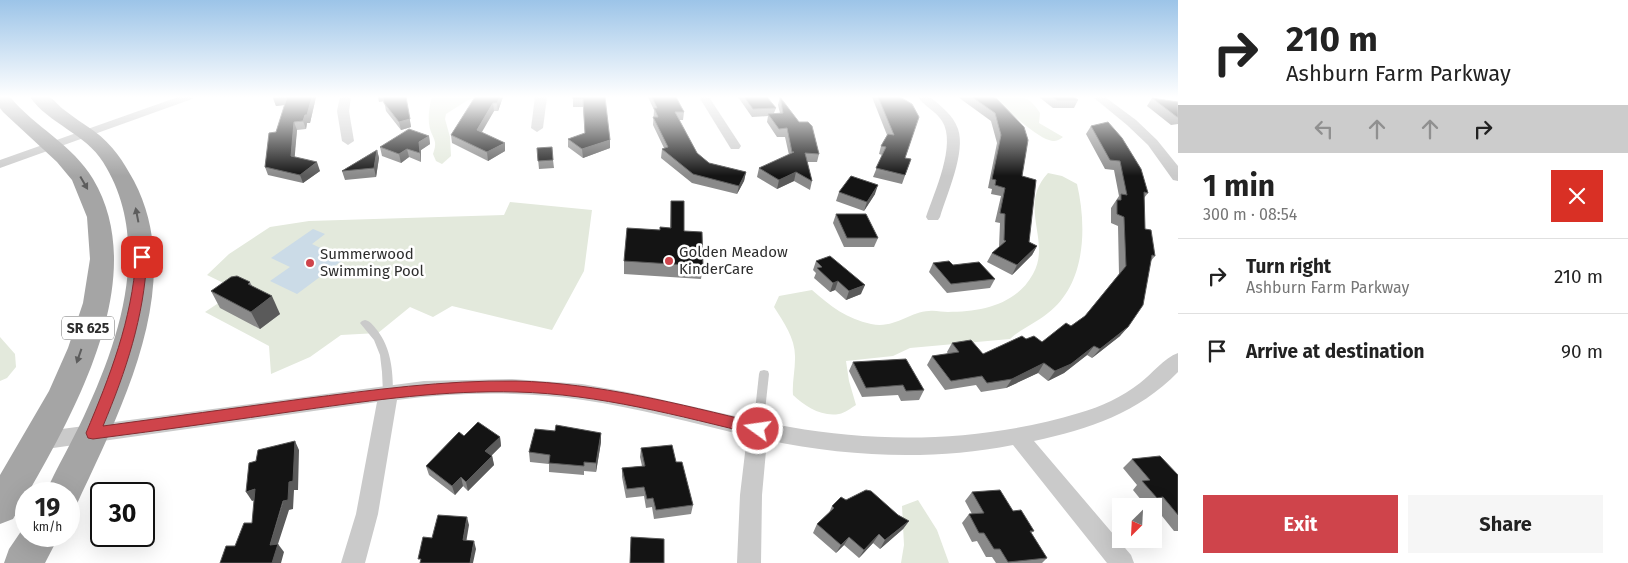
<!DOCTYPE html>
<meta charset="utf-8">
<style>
:root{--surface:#fff;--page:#f6f6f6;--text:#222;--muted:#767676;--line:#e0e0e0;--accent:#cf444b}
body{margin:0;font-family:"Fira Sans",sans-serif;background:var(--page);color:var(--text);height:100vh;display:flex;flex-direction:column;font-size:19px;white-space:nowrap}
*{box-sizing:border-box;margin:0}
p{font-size:16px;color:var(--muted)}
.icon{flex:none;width:28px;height:28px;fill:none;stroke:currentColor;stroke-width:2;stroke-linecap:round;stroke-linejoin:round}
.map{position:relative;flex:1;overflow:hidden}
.sheet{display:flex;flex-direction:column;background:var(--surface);width:450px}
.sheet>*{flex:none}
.banner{background:#fff;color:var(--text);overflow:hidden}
.needle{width:32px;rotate:204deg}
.controls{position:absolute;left:1112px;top:498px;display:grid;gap:10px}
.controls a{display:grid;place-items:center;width:50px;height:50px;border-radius:0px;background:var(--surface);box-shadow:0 5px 20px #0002;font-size:25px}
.speed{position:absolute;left:15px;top:482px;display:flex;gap:10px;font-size:25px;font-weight:700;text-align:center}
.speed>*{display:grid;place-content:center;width:65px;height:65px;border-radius:50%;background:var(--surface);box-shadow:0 5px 20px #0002;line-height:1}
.speed small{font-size:12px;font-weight:400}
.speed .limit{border:2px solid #111;border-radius:8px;background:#fff;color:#111}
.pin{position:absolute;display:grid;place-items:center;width:42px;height:42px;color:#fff;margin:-21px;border-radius:10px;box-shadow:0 2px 8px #0006}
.me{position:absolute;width:55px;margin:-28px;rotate:284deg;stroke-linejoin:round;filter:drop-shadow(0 0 4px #0008)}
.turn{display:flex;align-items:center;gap:18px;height:105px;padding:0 25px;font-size:22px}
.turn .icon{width:65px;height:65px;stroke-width:2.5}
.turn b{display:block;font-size:35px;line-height:42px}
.lanes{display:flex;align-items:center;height:48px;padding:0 25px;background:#0003;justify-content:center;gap:25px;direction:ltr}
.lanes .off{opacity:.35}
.round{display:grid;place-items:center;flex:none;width:52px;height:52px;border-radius:0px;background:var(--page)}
.summary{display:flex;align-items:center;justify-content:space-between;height:85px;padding:0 25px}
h1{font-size:30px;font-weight:700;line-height:38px}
.button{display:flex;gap:10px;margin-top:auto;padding:10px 25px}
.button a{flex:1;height:58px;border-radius:0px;background:var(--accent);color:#fff;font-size:20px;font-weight:700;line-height:58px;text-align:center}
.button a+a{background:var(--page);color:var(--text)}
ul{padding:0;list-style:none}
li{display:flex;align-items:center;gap:15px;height:75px;padding:0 25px;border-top:1px solid var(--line)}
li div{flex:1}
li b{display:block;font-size:19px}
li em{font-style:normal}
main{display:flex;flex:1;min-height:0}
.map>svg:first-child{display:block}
.green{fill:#e3e9dc}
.water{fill:#cbdbe7}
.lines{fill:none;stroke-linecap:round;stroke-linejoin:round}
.service{fill:#cacaca;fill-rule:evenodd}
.minor{fill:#cacaca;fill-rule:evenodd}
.primary{fill:#a5a5a5;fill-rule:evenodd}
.wall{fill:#8a8a8a}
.shaded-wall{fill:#5a5a5a}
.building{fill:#141414;stroke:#5a5a5a}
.oneway{fill:#5d5d5d}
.route{fill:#cf444b;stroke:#872c31}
.poi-dot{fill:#cf444b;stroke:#fff;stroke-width:2}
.labels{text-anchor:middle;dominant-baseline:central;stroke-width:5;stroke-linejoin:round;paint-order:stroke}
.shield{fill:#fff;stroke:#6c6c6c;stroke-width:1}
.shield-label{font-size:14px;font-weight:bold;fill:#2d2d2d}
.poi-label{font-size:15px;fill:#2d2d2d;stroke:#fff;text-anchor:start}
</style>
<main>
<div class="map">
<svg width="1178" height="563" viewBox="0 0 1178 563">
<rect width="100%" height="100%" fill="#fff"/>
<g class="green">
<path d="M432 97H476L468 100 446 114 445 119 450 137 451 156 442 164 436 161 433 154C437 143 435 141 431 132 427 121 429 106 432 97Z"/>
<path d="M993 97C1016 97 1026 91 1040 113L1039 123 1063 137C1058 141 1054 142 1049 140 1036 137 1004 107 993 97Z"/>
<path d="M1048 173 1062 176 1077 184C1087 227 1086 284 1048 313 1036 323 1022 328 1010 339L910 348 893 356 846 361 849 381 856 405C851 408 845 413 839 414 821 417 805 406 793 395 792 383 795 371 795 359 796 339 784 323 774 307L779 296 812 290C830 306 847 319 871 324 895 329 909 312 929 311 935 310 942 312 948 312 981 312 1016 305 1033 274 1052 241 1017 206 1048 173Z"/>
<polygon points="510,202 592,210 584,271 552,330 452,306 433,317 410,307 378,333 341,335 310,357 271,374 269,346 205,312 238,290 207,275 229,254 270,227 309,221 504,215"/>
<polygon points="0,337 15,354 16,367 7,378 0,381"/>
<polygon points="918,500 937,530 949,563 901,563 904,545 902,506"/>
</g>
<polygon class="water" points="313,229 325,234 312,244 344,259 297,294 270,281 290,267 271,258"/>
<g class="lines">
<g class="service">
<path d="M365 320C370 321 373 325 377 330 391 348 393 370 393 393L392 396 388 397 384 396 383 393 382 372 380 355 374 340 360 323 362 321Z"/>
<polygon points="764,370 768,371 769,374 763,429 762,432 758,434 754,432 753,429 759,374 760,371"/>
</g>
<g class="minor">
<polygon points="178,97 194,97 192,99 0,168 0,160"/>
<polygon points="340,97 351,97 349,111 354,141 348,145 342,141 337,111"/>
<polygon points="535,97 547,97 543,128 537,132 531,128"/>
<polygon points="699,97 709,97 741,146 739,149 731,149"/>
<path d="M918 97H930C941 106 953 115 958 129 966 152 947 194 940 217L938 220H928L926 217C934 193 957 144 942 121 936 111 924 106 918 97Z"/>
<polygon points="1093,97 1105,97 1136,120 1157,140 1178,166 1178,181 1173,180 1148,145 1127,125"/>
<path d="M1178 353V372C1138 413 1089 429 1034 441L1131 555 1134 563H1107L1013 445C931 461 849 457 767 440L762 495 761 563H737L740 495 747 436C693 423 638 408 583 400 522 391 458 392 397 400L378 514 365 563H341L356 514 377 402 39 450 32 447 29 441 32 435 39 432 424 381 512 379 582 384C652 395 721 415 790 427 885 444 986 441 1079 413 1101 407 1122 397 1140 383 1152 374 1164 358 1178 353Z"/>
</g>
<g class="primary">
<path d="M0 97H10C35 127 73 145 93 179 155 283 65 429 13 519L0 524V475L49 391 68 348 83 303 90 259 87 217 72 180 57 162 3 112 0 108Z"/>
<path d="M30 97C35 97 44 95 49 97 54 99 59 106 63 109 73 117 84 124 94 131 113 145 123 161 134 181 188 284 120 411 76 506L69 508V494H45C57 467 72 442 84 416 120 339 153 241 103 162 86 134 49 124 30 97Z"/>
<polygon points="26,524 26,536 59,536 45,563 4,563 9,549"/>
</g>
</g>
<g class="wall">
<polygon points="273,97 316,97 310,123 307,123 306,129 297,130 294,157 320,171 303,183 268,175 265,167 285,105 276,106"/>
<polygon points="406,97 411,127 401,130 386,111 384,101 379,102"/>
<polygon points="475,97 503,97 498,111 494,111 481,132 505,151 488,161 452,143 451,135"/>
<polygon points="573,97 605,97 610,148 583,158 568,147 568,139 585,133 583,107 573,107"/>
<polygon points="648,97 676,97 684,112 683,120 679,120 697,153 709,163 746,172 744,181 737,194 692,183 661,158 662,149 664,148 653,125 654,110"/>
<polygon points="733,97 767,97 776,108 774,113 780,113 778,105 780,97 819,154 817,162 807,162 812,181 810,190 794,181 777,189 757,177 759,168 789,155 785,137 777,137 767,122 768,116 752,117 738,97"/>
<polygon points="872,97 900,97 905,158 911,159 902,184 873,177 882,155 879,154 881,146 887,135"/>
<polygon points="958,97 994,97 1022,176 1029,242 1037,246 1032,255 1012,275 987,262 992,253 999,247 1000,223 995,222 1001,196 991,194 992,189 988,188 997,143 991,121"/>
<polygon points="1039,97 1074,97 1078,100 1074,108 1053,108"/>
<polygon points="1152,98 1178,102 1178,124 1171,125 1147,106"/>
<polygon points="1091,126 1148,193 1144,198 1145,229 1155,256 1150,262 1120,336 1092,358 1087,355 1064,373 1048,381 1038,373 1006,388 981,392 976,385 945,390 927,365 932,356 948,354 947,352 952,343 983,354 1026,339 1042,342 1071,326 1085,316 1119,274 1118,226 1111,223 1111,208 1119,196 1114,170 1105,169 1086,134"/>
<polygon points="429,136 430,144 421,150 421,162 409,157 401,163 382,156 380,147"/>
<polygon points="537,148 553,160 554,168 539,169"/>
<polygon points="377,150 379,158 376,177 345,180 342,171"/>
<polygon points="839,192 875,194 864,211 836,201"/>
<polygon points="671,201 684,231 703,266 701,279 624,274 624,261 659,230 670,228"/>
<polygon points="836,214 878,238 874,247 844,247 833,223"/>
<polygon points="816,261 861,294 846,300 835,290 830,292 814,278 816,273 813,270"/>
<polygon points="933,263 953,265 995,279 990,288 947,293 929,272"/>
<polygon points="250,282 252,286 280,314 260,329 220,308 211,291"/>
<polygon points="853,362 924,390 919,400 901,401 898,395 862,397 849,371"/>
<polygon points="555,431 601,433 601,442 596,472 584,471 584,475 549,472 549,464 530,462 529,452"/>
<polygon points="464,436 500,437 501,446 492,455 494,465 468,491 463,486 455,495 429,475 426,466"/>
<polygon points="641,448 676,462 693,505 691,514 654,519 652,507 646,508 644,496 626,498 622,477 622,468 642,466 640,457"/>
<polygon points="1132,459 1178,475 1178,531 1174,531 1154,506 1146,506 1133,490 1137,485 1123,468"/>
<polygon points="972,492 1013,511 1034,531 1031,533 1047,558 1042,563 996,563 992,557 986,557 977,541 972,542 962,523 969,514 972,514 965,501"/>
<polygon points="846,500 898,515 909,521 903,529 880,549 873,543 859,558 844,545 836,553 813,533 817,524 829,513 832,506"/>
</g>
<g class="shaded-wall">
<polygon points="281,97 288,97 290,104 276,106 273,98"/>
<polygon points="312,97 316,97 310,123 307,123 306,129 303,121"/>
<polygon points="378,97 384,97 385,101 379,102"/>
<polygon points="406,97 411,127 401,130 399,122"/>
<polygon points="500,97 503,97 498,111 497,103"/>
<polygon points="493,103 494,111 478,139 477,130"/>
<polygon points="294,122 297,130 294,165 291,156"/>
<polygon points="429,136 430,144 421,150 421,162 420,153 419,142"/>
<polygon points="610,140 610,148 583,158 582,149"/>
<polygon points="505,143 505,151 488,161 487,152"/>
<polygon points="407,149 409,157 401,163 399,154"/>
<polygon points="377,150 379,158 376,177 374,168"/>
<polygon points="317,162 320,171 303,183 300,175"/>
<polygon points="746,172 744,181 737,194 739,186"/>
<polygon points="796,172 794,181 777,189 779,180"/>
<polygon points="878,185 875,194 864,211 867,202"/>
<polygon points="1037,246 1032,255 1012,275 1017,265"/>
<polygon points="838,281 835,290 830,292 833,283"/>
<polygon points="865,285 861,294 846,300 849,291"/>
<polygon points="272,296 280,314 260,329 251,312"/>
<polygon points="1128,327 1120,336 1092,358 1100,349"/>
<polygon points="1094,346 1087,355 1064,373 1048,381 1055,371"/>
<polygon points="1044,363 1038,373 1006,388 1012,379"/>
<polygon points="601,433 601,442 596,472 596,463"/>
<polygon points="500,437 501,446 487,460 485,451"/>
<polygon points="295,441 299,450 298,490 294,490 293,509 289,510 278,544 284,552 281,563 272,563 270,545 289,482"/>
<polygon points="492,456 494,465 468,491 466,482"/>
<polygon points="461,477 463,486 455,495 452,486"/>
<polygon points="255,489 261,498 252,501 246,492"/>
<polygon points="467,517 469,525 465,549 463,540"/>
<polygon points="909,521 903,529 880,549 885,540"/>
<polygon points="879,534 873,543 859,558 864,550"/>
<polygon points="849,537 844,545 836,553 841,545"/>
<polygon points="474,541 476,549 473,563 470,563"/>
</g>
<g class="building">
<polygon points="287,97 312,97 307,115 305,115 303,121 294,122 291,156 317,162 300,175 265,167 269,133 276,132"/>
<polygon points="383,97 406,97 410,119 399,122 384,103"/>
<polygon points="475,97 500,97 497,103 493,103 477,130 505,143 487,152 451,135"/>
<polygon points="573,97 605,97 610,140 582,149 568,139 585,133 583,99 573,99"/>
<polygon points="652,97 676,97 684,112 675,112 697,153 709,163 746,172 739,186 693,174 662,149 668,147 653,117 658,117 654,108 657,108"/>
<polygon points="744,97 767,97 776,108 753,109"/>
<polygon points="780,97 799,122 808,122 812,126 819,154 805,153 812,181 796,172 779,180 759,168 794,152 792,152 787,128 779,129 768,114 783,113"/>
<polygon points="878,97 900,97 912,104 919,117 905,158 911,159 905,175 876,168 886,147 881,146 888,134 894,135"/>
<polygon points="972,97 994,97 997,99 1024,127 1028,140 1022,176 1036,180 1029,242 1037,246 1017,265 992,253 1006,241 1004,240 1005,214 1000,213 1005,188 995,185 996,180 992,179 1001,135 995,113"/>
<polygon points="1053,97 1074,97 1078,100 1057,100"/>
<polygon points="1152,98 1178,102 1178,117 1177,117"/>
<polygon points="1108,122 1122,138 1141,169 1148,193 1144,192 1145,229 1151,230 1155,256 1152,255 1143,305 1128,327 1100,349 1094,346 1071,364 1055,371 1044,363 1012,379 987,383 982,376 951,381 932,356 959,352 952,343 971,340 983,354 1022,336 1026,339 1034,336 1042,342 1066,323 1071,326 1085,316 1126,266 1124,217 1117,214 1117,200 1121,200 1121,194 1127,195 1120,161 1110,160 1091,126"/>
<polygon points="409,129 429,136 419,142 420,153 407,149 399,154 380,147"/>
<polygon points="552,147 553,160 538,161 537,148"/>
<polygon points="377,150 374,168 342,171"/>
<polygon points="851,176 878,185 867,202 839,192"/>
<polygon points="671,201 684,201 684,231 702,232 703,266 624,261 627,228 660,230 660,227 671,228"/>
<polygon points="836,214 866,214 878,238 847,238"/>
<polygon points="830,256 865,285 849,291 838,281 833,283 817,268 822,267 816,261"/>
<polygon points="949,261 953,265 979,262 995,279 951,284 933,263"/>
<polygon points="237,276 250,282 248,284 272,296 251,312 211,291 231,277"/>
<polygon points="906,359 924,390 906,391 903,385 866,388 853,362"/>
<polygon points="478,422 500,437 485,451 492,456 466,482 461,477 452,486 426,466 459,432 464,436"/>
<polygon points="556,425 601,433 596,463 584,462 584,466 549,463 550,455 529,452 535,429 555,431"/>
<polygon points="295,441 293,481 289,482 288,500 283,501 270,545 278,544 272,563 220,563 226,546 235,546 244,523 252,523 255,489 246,492 249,463 256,461 258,450"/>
<polygon points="672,445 676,462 682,462 693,505 656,510 653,498 647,499 644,487 627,489 622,468 645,466 641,448"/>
<polygon points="1160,456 1178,475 1178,515 1163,497 1157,498 1142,481 1150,480 1132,459"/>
<polygon points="866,490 871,491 898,515 909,521 885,540 879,534 864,550 849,537 841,545 817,524 834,508 832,506 841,497 846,500"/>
<polygon points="1000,490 1013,511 1021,510 1034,531 1030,531 1047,558 1008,562 1000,549 994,549 984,533 979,533 969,514 984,513 972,492"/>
<polygon points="438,515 467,517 463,540 474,541 470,563 420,563 421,559 418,559 423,537 432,538"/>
<polygon points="631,537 664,539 664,563 630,563"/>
</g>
<defs><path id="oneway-solid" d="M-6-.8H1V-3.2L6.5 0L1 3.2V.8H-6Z" transform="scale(1.25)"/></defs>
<g class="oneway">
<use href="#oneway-solid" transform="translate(84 183) rotate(60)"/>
<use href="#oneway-solid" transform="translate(137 215) rotate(-101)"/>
<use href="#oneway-solid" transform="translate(79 356) rotate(109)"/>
</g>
<linearGradient id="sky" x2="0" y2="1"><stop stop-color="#9cc4e8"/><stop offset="0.55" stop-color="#fff"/><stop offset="1" stop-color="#fff" stop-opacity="0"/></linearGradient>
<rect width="1178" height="176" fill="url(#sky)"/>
<path class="route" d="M142 254 147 257C144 317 126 371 103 426 169 417 236 408 302 399 373 390 444 380 516 381 598 383 679 404 758 423L763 425 766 429 763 433 758 435C679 416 599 394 517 392 445 390 374 400 303 410 233 420 163 430 93 439L88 438 86 433C110 376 132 320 136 257Z"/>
<g class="poi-dot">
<circle cx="669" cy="261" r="5"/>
<circle cx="310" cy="263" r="5"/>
</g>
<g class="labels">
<rect class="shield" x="62" y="316.5" width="52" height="23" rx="4"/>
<g class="shield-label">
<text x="88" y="328">SR 625</text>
</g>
<g class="poi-label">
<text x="679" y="252">Golden Meadow<tspan x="679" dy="17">KinderCare</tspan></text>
<text x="320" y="254">Summerwood<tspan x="320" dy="17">Swimming Pool</tspan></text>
</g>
</g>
</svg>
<div class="controls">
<a><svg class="needle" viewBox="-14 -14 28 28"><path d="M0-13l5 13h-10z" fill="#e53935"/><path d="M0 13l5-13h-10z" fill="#767676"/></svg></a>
</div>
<div class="speed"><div>19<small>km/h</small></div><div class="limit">30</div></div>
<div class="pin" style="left:142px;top:257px;background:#d93025"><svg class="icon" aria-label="arrive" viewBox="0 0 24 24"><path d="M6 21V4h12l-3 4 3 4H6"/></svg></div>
<svg class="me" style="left:758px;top:429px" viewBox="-20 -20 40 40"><circle r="17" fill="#cf444b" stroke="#fff" stroke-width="3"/><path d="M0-11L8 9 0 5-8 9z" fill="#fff"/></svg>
</div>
<section class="sheet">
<div class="banner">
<div class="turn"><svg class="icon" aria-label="right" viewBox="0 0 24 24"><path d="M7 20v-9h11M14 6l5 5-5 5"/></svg><div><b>210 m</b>Ashburn Farm Parkway</div></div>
<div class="lanes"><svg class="icon off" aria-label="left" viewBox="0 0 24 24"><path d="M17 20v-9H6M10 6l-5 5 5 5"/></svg><svg class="icon off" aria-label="ahead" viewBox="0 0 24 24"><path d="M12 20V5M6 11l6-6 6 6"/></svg><svg class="icon off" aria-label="ahead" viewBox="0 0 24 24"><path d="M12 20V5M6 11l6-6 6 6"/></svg><svg class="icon" aria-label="right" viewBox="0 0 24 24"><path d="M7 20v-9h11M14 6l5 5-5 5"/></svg></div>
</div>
<div class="summary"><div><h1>1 min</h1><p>300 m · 08:54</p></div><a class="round" style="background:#d93025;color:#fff"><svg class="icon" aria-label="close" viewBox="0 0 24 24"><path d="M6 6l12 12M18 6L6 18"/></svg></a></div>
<ul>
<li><svg class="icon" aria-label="right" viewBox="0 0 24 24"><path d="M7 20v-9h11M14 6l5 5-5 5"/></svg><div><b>Turn right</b><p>Ashburn Farm Parkway</p></div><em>210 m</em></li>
<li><svg class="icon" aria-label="arrive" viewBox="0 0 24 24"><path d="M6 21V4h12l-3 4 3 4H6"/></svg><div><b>Arrive at destination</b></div><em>90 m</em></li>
</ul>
<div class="button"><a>Exit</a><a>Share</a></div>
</section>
</main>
